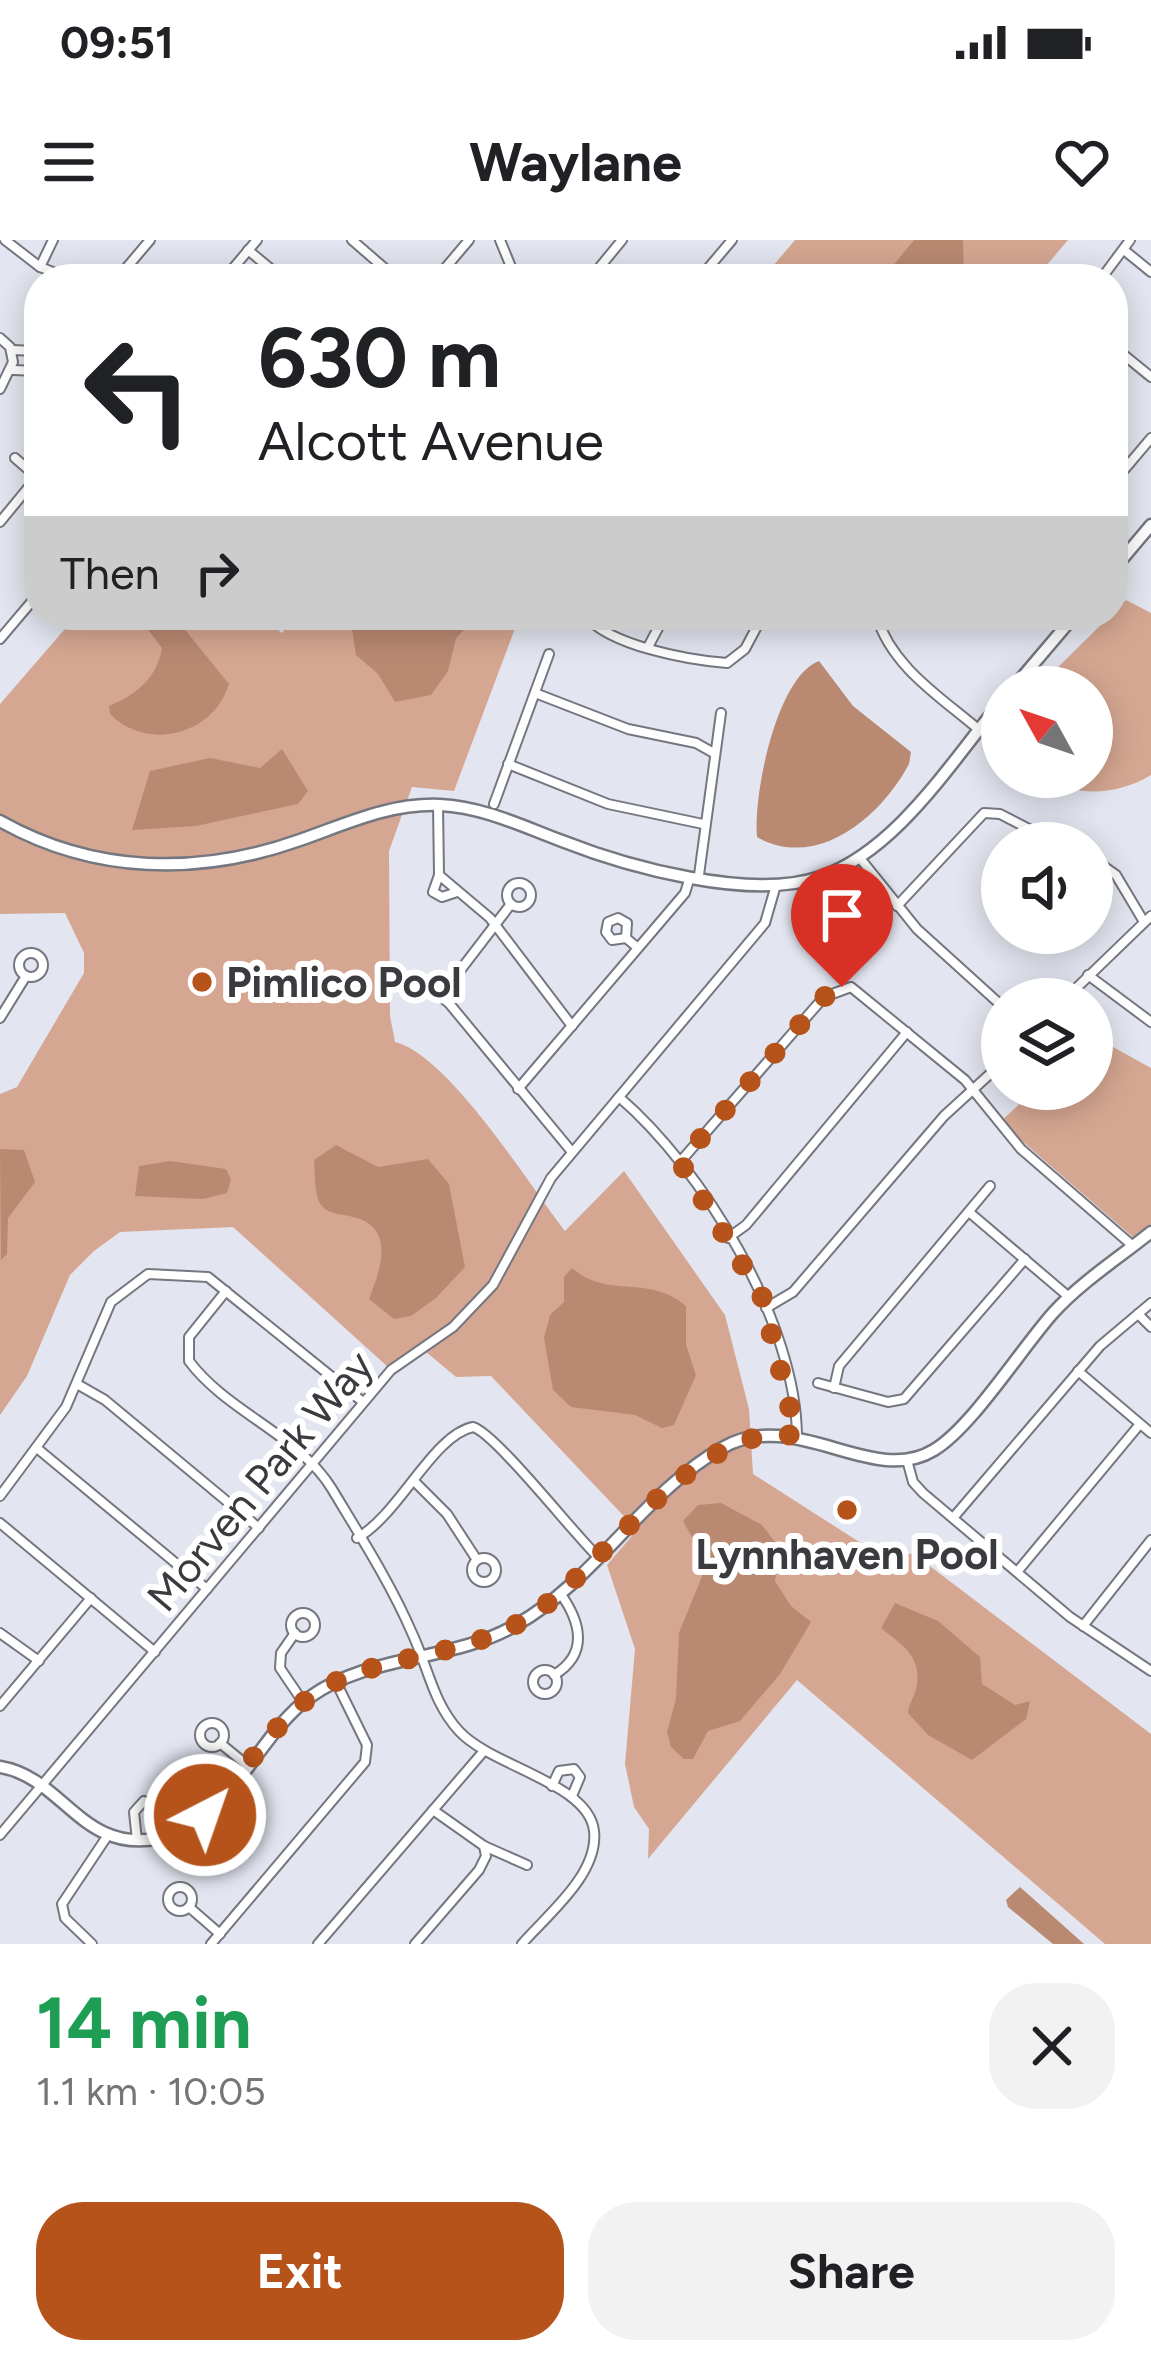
<!DOCTYPE html>
<meta charset="utf-8">
<style>
:root{--surface:#fff;--page:#f2f2f2;--text:#202124;--muted:#757577;--accent:#b6531b}
body{margin:0;font-family:Figtree,sans-serif;background:var(--page);color:var(--text);height:100vh;display:flex;flex-direction:column;font-size:45px;white-space:nowrap}
*{box-sizing:border-box;margin:0}
p{font-size:39px;color:var(--muted)}
.icon{flex:none;width:66px;height:66px;fill:none;stroke:currentColor;stroke-width:2;stroke-linecap:round;stroke-linejoin:round}
.map{position:relative;height:1704px;overflow:hidden}
.details{display:flex;flex-direction:column;background:var(--surface);flex:1}
.details>*{flex:none}
.top-card{position:absolute;left:24px;top:24px;width:1104px;height:366px;border-radius:48px;box-shadow:0 6px 30px #0003;background:#fff;color:var(--text);overflow:hidden}
.needle{width:78px;rotate:310deg}
.fabs{position:absolute;left:981px;top:426px;display:grid;gap:24px}
.fabs a{display:grid;place-items:center;width:132px;height:132px;border-radius:50%;background:var(--surface);box-shadow:0 6px 30px #0003;font-size:60px}
.pin{position:absolute;display:grid;place-items:center;width:102px;height:102px;color:#fff;margin:-123px -51px;border-radius:50% 50% 50% 0;rotate:-45deg;box-shadow:0 0 12px #0007}
.pin .icon{rotate:45deg}
.me{position:absolute;width:132px;margin:-66px;rotate:41deg;stroke-linejoin:round;filter:drop-shadow(0 0 9px #0008)}
.turn{display:flex;align-items:center;gap:42px;height:252px;padding:0 36px;font-size:54px}
.turn .icon{width:156px;height:156px;stroke-width:2.5}
.turn b{display:block;font-size:84px;line-height:102px}
.then{display:flex;align-items:center;height:114px;padding:0 36px;background:#0003;gap:24px;font-size:45px}
.round{display:grid;place-items:center;flex:none;width:126px;height:126px;border-radius:48px;background:var(--page)}
.summary{display:flex;align-items:center;justify-content:space-between;height:204px;padding:0 36px}
h1{font-size:72px;font-weight:700;line-height:90px;color:#1e9e55}
.button{display:flex;gap:24px;margin-top:auto;padding:24px 36px}
.button a{flex:1;height:138px;border-radius:48px;background:var(--accent);color:#fff;font-size:48px;font-weight:700;line-height:138px;text-align:center}
.button a+a{background:var(--page);color:var(--text)}
.status{display:flex;justify-content:space-between;align-items:center;height:84px;padding:0 60px;background:var(--surface);direction:ltr}
.status svg{height:33px;fill:currentColor}
header{display:flex;justify-content:space-between;align-items:center;height:156px;padding:0 36px;background:var(--surface);font-size:54px;font-weight:700}
.map>svg:first-child{display:block}
.green{fill:#d5a792}
.water{fill:#ba8972}
.lines{fill:none;stroke-linecap:round;stroke-linejoin:round}
.street-casing{stroke:#757780;stroke-width:12}
.secondary-casing{stroke:#757780;stroke-width:15}
.street{stroke:#fff;stroke-width:8}
.secondary{stroke:#fff;stroke-width:10}
.route{stroke:#b6531b;stroke-width:21;stroke-dasharray:0 37.8}
.poi-dot{fill:#b6531b;stroke:#fff;stroke-width:4.5}
.labels{text-anchor:middle;dominant-baseline:central;stroke-width:12;stroke-linejoin:round;paint-order:stroke}
.poi-label{font-size:42px;font-weight:bold;fill:#3a3b3f;stroke:#fff;text-anchor:start}
.street-label{font-size:42px;fill:#3a3b3f;stroke:#fff}
</style>
<div class="status"><b>09:51</b><svg viewBox="0 0 49 12"><path d="M0 12V9h3v3zM5 12V6h3v6zM10 12V3h3v9zM15 12V0h3v12zM26 1h20v11H26zM47 4h2v5h-2z"/></svg></div>
<header><svg class="icon" aria-label="menu" viewBox="0 0 24 24"><path d="M4 6h16M4 12h16M4 18h16"/></svg>Waylane<svg class="icon" aria-label="heart" viewBox="0 0 24 24"><path d="M12 20l-8-8c-3-5 5-10 8-4 3-6 11-1 8 4z"/></svg></header>
<div class="map">
<svg width="1151" height="1704" viewBox="0 0 1151 1704">
<rect width="100%" height="100%" fill="#e3e6f0"/>
<g class="green">
<polygon points="795,0 1068,0 1035,39 762,39"/>
<path d="M1126 360 1151 373V535C1120 554 1076 559 1047 537H1092V447H1038Z"/>
<path d="M77 375H259L282 393 296 375H520L454 551 412 547 389 611 390 776 395 802C449 815 531 948 565 991L624 931 725 1075 749 1169 753 1234 875 1312 914 1314 1151 1494V1704H1105L797 1440 648 1619 649 1589 634 1567 625 1524 635 1409 607 1325 637 1290 491 1136 456 1137 419 1106 388 1127 233 987 120 992 94 1011 70 1035 27 1136 0 1175V854L17 847 84 733V713L65 673 0 674V464Z"/>
<polygon points="1093,796 1151,828 1151,984 1135,999 1000,882 1036,849 1092,849"/>
</g>
<g class="water">
<polygon points="914,0 963,0 964,39 882,39"/>
<path d="M137 375H173L229 444C214 495 147 512 110 474L109 466C136 455 157 438 162 408Z"/>
<polygon points="350,375 478,375 456,398 448,431 431,455 395,462 378,434 356,415"/>
<path d="M819 421 853 466 911 512 909 524C881 577 817 631 757 597 753 556 776 437 819 421Z"/>
<polygon points="282,509 308,551 298,564 196,586 132,590 150,531 210,518 260,528"/>
<path d="M336 905 378 927 428 919 449 944 465 1027 436 1058 411 1076 394 1079 369 1059C381 1028 397 985 349 976 340 974 329 974 322 966 314 957 315 932 314 920Z"/>
<polygon points="0,909 24,910 35,942 8,978 7,1014 1,1020"/>
<polygon points="170,921 226,929 231,939 227,953 203,959 135,956 139,926"/>
<path d="M572 1028C608 1060 647 1033 686 1066V1105L696 1135 674 1185 662 1188 635 1175 571 1167 553 1150 544 1098 550 1075 564 1062V1037Z"/>
<polygon points="721,1263 762,1285 781,1310 775,1341 791,1366 811,1382 780,1434 740,1481 708,1491 693,1519 684,1519 671,1507 667,1492 676,1459 679,1393 707,1324 683,1281 698,1265"/>
<path d="M895 1363 938 1381 980 1417 982 1444 1015 1465 1030 1461 1026 1479 972 1520 928 1495 908 1473C909 1462 916 1455 917 1444 921 1414 900 1404 881 1388Z"/>
<polygon points="1020,1647 1084,1704 1053,1704 1008,1667 1006,1660"/>
</g>
<g class="lines">
<defs>
<g id="street">
<polyline points="5,0 40,27 71,39"/>
<polyline points="352,0 397,39"/>
<polyline points="500,0 516,39"/>
<polyline points="248,10 283,39"/>
<polyline points="1124,10 1151,32"/>
<polyline points="40,27 53,0"/>
<polyline points="117,39 150,0"/>
<polyline points="224,39 257,0"/>
<polyline points="436,39 469,0"/>
<polyline points="590,39 622,0"/>
<polyline points="699,39 732,0"/>
<polyline points="1101,39 1130,0"/>
<polyline points="0,98 10,107 13,122 0,149"/>
<polyline points="1113,106 1151,137"/>
<polyline points="11,110 39,111"/>
<polyline points="13,130 39,131"/>
<polyline points="1113,211 1129,224"/>
<polyline points="15,218 39,239"/>
<polyline points="1113,243 1151,198"/>
<polyline points="0,282 37,237"/>
<path d="M585 375C609 406 689 420 727 423L745 409 763 375"/>
<path d="M876 375C892 427 938 455 978 489"/>
<polyline points="0,399 39,353"/>
<polyline points="648,407 665,375"/>
<polyline points="535,453 628,489 696,503 712,512"/>
<polyline points="508,524 608,564 703,584"/>
<polyline points="494,564 549,414"/>
<polyline points="438,565 439,635 490,678 572,786"/>
<polyline points="859,617 917,689 1002,766"/>
<polyline points="1092,618 1116,635 1144,682"/>
<polyline points="439,635 433,652 442,657 457,652"/>
<polyline points="699,635 721,473"/>
<circle cx="519" cy="655" r="12"/>
<polyline points="511,664 452,741 448,762 572,912"/>
<polyline points="897,666 984,573 1000,574 1056,603"/>
<polyline points="626,698 627,683 618,678 608,682 606,692 612,700 626,698 638,708"/>
<circle cx="31" cy="725" r="12"/>
<polyline points="1088,735 1151,782"/>
<polyline points="1065,759 1151,676"/>
<polyline points="449,763 433,751 438,742 452,740"/>
<polyline points="0,778 26,736"/>
<polyline points="518,849 685,653 690,637"/>
<path d="M619 857C703 929 796 1082 797 1196"/>
<polyline points="680,922 824,757 851,747 965,840 1021,909 1133,1006"/>
<polyline points="969,972 1069,1057"/>
<polyline points="728,998 746,985 907,792"/>
<path d="M226 1051 189 1097V1121C227 1172 299 1195 332 1249 359 1294 391 1344 412 1393 428 1427 433 1463 459 1491 492 1527 589 1543 594 1591 599 1634 547 1675 522 1704"/>
<polyline points="766,1068 793,1052 944,876 1002,823"/>
<polyline points="1138,1074 1151,1087"/>
<polyline points="1078,1131 1151,1193"/>
<polyline points="818,1143 888,1162 904,1159 1025,1019"/>
<polyline points="77,1144 105,1160 259,1288"/>
<polyline points="834,1148 839,1126 990,946"/>
<polyline points="38,1209 207,1349"/>
<polyline points="907,1220 913,1242 923,1253 1070,1377 1151,1431"/>
<polyline points="415,1242 447,1274 477,1320"/>
<polyline points="0,1256 66,1167 111,1062 148,1034 208,1037 363,1162"/>
<polyline points="953,1278 1100,1106 1151,1063"/>
<polyline points="0,1283 155,1412"/>
<path d="M357 1298C399 1275 433 1195 473 1187 495 1193 574 1294 599 1318"/>
<circle cx="484" cy="1330" r="12"/>
<polyline points="1017,1332 1140,1184"/>
<circle cx="303" cy="1385" r="12"/>
<polyline points="1083,1386 1151,1300"/>
<polyline points="0,1393 39,1421"/>
<polyline points="295,1393 281,1413 280,1428 303,1462"/>
<circle cx="545" cy="1442" r="12"/>
<path d="M554 1435C589 1414 581 1382 560 1353"/>
<polyline points="0,1466 91,1358"/>
<circle cx="212" cy="1495" r="12"/>
<polyline points="220,1503 248,1526"/>
<polyline points="552,1546 559,1531 574,1529 580,1537 572,1556"/>
<polyline points="433,1570 484,1606 527,1625"/>
<polyline points="0,1595 391,1130 453,1087 493,1045 551,938 765,683 776,645"/>
<polyline points="137,1600 134,1572 144,1561 157,1568 161,1597"/>
<circle cx="180" cy="1659" r="12"/>
<polyline points="189,1667 220,1694"/>
<polyline points="92,1704 65,1678 62,1664 108,1595"/>
<polyline points="211,1704 365,1522 367,1505 336,1442"/>
<polyline points="318,1704 483,1512"/>
<polyline points="415,1704 479,1630 486,1616 484,1606"/>
</g>
<g id="secondary">
<polyline points="1113,330 1151,285"/>
<polyline points="1014,447 1075,375"/>
<path d="M0 581C94 634 199 636 300 600 346 584 389 563 440 565 483 567 522 586 562 601 628 627 751 661 820 637 897 611 952 520 1002 461"/>
<path d="M0 1527C63 1537 82 1615 160 1598 231 1582 256 1496 310 1457 369 1414 452 1422 516 1385 596 1340 643 1253 722 1208 795 1166 872 1248 934 1210 972 1187 1021 1109 1053 1073 1081 1042 1119 1018 1151 992"/>
</g>
</defs>
<use href="#street" class="street-casing"/>
<use href="#secondary" class="secondary-casing"/>
<use href="#street" class="street"/>
<use href="#secondary" class="secondary"/>
</g>
<g class="lines">
<path class="route" d="M205 1575C241 1539 268 1489 309 1458 372 1410 467 1423 539 1370 612 1316 702 1179 797 1196L762 1057 680 922 824 757 842 747"/>
</g>
<g class="poi-dot">
<circle cx="202" cy="742" r="12"/>
<circle cx="847" cy="1270" r="12"/>
</g>
<g class="labels">
<g class="poi-label">
<text x="226" y="742">Pimlico Pool</text>
<text x="847" y="1314" text-anchor="middle">Lynnhaven Pool</text>
</g>
<g class="street-label">
<text transform="translate(260 1241) rotate(-50)">Morven Park Way</text>
</g>
</g>
</svg>
<div class="fabs">
<a><svg class="needle" viewBox="-14 -14 28 28"><path d="M0-13l5 13h-10z" fill="#e53935"/><path d="M0 13l5-13h-10z" fill="#757577"/></svg></a>
<a><svg class="icon" aria-label="sound" viewBox="0 0 24 24"><path d="M4 9h4l5-4v14l-5-4H4zM17 9q2 3 0 6"/></svg></a>
<a><svg class="icon" aria-label="layers" viewBox="0 0 24 24"><path d="M12 4l9 5-9 5-9-5zM3 14l9 5 9-5"/></svg></a>
</div>
<div class="pin" style="left:842px;top:747px;background:#d93025"><svg class="icon" aria-label="arrive" viewBox="0 0 24 24"><path d="M6 21V4h12l-3 4 3 4H6"/></svg></div>
<svg class="me" style="left:205px;top:1575px" viewBox="-20 -20 40 40"><circle r="17" fill="#b6531b" stroke="#fff" stroke-width="3"/><path d="M0-11L8 9 0 5-8 9z" fill="#fff"/></svg>
<div class="top-card">
<div class="turn"><svg class="icon" aria-label="left" viewBox="0 0 24 24"><path d="M17 20v-9H6M10 6l-5 5 5 5"/></svg><div><b>630 m</b>Alcott Avenue</div></div>
<div class="then">Then<svg class="icon" aria-label="right" viewBox="0 0 24 24"><path d="M7 20v-9h11M14 6l5 5-5 5"/></svg></div>
</div>
</div>
<section class="details">
<div class="summary"><div><h1>14 min</h1><p>1.1 km · 10:05</p></div><a class="round"><svg class="icon" aria-label="close" viewBox="0 0 24 24"><path d="M6 6l12 12M18 6L6 18"/></svg></a></div>
<div class="button"><a>Exit</a><a>Share</a></div>
</section>
